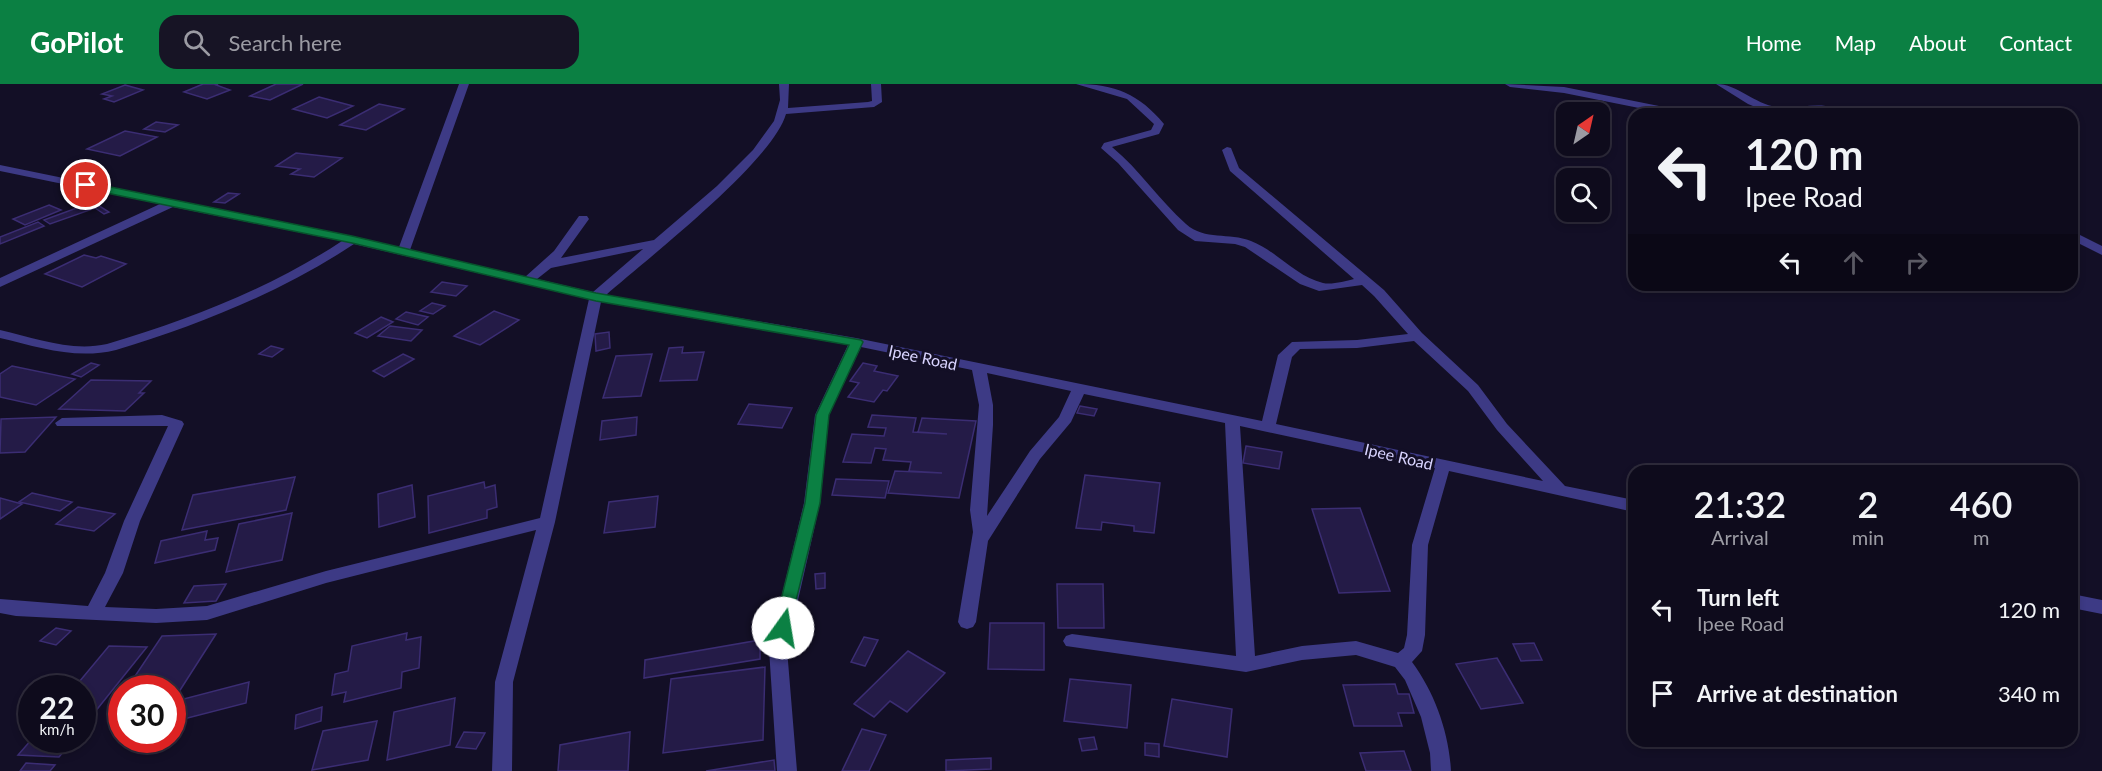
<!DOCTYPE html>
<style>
:root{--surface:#0e0b1c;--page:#171425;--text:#f1f3f6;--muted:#9b9ba3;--line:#2e2b3b;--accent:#0b8043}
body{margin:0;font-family:Lato,sans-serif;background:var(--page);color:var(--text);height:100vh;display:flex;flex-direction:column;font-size:22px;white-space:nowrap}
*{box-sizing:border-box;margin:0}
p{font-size:20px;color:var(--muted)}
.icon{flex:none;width:33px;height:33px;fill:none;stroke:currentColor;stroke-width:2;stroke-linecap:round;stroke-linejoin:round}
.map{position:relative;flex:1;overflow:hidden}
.side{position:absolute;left:1628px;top:381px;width:450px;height:282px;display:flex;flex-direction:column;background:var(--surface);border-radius:18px;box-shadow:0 3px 9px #0003,0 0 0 2px var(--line)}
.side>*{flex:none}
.banner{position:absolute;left:1628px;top:24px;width:450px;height:183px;border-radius:18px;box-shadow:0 3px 9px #0003,0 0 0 2px var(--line);background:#0e0b1c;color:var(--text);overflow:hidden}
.needle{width:39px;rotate:34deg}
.fabs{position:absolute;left:1556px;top:18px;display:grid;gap:12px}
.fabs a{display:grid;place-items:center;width:54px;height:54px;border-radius:12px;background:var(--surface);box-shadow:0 3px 9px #0003,0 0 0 2px var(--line);font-size:30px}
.speed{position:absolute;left:18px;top:591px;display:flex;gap:12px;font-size:30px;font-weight:700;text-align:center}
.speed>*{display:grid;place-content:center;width:78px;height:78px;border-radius:50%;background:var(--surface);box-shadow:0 3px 9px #0003,0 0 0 2px var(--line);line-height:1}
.speed small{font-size:15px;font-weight:400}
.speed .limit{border:9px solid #d22;background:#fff;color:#111}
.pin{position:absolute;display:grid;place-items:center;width:51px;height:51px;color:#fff;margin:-26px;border:3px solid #fff;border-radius:50%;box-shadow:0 2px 6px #0007}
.me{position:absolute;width:66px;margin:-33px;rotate:13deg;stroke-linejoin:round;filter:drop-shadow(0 0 4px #0008)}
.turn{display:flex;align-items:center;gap:21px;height:126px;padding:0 18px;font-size:27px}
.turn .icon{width:78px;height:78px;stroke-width:2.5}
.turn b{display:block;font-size:42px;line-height:51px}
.lanes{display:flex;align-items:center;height:57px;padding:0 18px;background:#0003;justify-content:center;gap:30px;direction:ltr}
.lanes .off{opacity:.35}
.eta{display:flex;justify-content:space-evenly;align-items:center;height:102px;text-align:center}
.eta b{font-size:36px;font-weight:600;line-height:42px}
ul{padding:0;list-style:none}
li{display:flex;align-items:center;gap:18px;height:84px;padding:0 18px}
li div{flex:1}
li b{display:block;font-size:22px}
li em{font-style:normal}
header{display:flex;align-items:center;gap:36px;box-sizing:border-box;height:84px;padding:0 30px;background:var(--accent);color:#fff}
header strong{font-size:28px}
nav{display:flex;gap:33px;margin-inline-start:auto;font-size:21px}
.search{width:420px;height:54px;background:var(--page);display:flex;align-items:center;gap:15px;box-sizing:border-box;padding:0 21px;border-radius:18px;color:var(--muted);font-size:22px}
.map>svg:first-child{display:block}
.building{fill:#241b47;stroke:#3b2d73;stroke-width:1.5}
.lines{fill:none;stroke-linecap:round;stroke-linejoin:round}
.minor{fill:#3d3a85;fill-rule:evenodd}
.route{fill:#0b8043;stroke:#07532c;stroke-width:1.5}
.labels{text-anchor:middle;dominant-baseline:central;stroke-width:6;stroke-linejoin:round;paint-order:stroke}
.street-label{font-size:16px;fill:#d9d4ff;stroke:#130f26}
</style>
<header>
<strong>GoPilot</strong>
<div class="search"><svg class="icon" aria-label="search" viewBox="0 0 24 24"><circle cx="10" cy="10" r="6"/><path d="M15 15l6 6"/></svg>Search here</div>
<nav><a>Home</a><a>Map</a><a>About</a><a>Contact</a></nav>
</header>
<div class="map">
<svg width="2102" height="687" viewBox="0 0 2102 687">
<rect width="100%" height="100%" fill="#130f26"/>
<g class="building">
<polygon points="203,0 218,0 216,1 230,6 207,15 184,8"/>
<polygon points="276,0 303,0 270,16 250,12"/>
<polygon points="125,1 143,6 114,18 104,15 112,12 102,10"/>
<polygon points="319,13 353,22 327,34 293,25"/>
<polygon points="379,20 404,25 366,46 340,41"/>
<polygon points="156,38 178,41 165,48 144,45"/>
<polygon points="125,47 157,53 120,72 87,65"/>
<polygon points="296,69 342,74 314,93 291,90 300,85 276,82"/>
<polygon points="228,109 239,110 225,119 214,118"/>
<polygon points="93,118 109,128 104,130 95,124 50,140 44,136"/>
<polygon points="49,121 61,126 25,141 13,135"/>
<polygon points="38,138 44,142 0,160 0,153"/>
<polygon points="84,171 96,174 101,172 126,180 82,203 45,190"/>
<polygon points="442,198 467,202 456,212 431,208"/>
<polygon points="432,219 445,222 433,230 420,227"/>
<polygon points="494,227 519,236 480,261 454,252"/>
<polygon points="406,228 428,233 418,241 396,235"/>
<polygon points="381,233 393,238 367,254 355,249"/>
<polygon points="390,242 422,246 411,257 378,252"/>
<polygon points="609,248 610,264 596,267 595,250"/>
<polygon points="271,262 283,265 272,273 259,270"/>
<polygon points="683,263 682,269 704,268 697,296 660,297 669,264"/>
<polygon points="403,270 414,275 384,293 373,287"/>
<polygon points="652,270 641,312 603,314 616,272"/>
<polygon points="91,279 99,281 81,293 72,290"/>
<polygon points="863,279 877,282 874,287 898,292 887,307 883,306 874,318 848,313 859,299 850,297"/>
<polygon points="12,282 75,295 36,321 0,313 0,290"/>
<polygon points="91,296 151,297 139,309 144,309 125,327 59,325"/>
<polygon points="749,320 792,324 782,344 738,340"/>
<polygon points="1080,322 1097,325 1094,332 1077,329"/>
<polygon points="872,331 916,334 913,348 947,350 918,348 922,334 976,337 959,414 888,409 895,387 942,389 909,387 911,378 883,376 886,365 875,364 871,379 843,378 852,350 884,352 886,344 868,343"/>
<polygon points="56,333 25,368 0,369 1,335"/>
<polygon points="637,333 636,351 600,356 602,337"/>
<polygon points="1246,362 1282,368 1279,385 1243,379"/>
<polygon points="1085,391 1160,399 1154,449 1134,447 1134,442 1102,438 1101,446 1076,444"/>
<polygon points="295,393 286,426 182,446 193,411"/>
<polygon points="836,395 889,397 885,414 832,411"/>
<polygon points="484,398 485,404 495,401 497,423 487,426 487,434 429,449 428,412"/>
<polygon points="412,401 415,433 379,443 378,410"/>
<polygon points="32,409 72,418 60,427 19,418"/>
<polygon points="658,412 655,443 604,449 609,418"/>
<polygon points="0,414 22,420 0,435"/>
<polygon points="78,423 115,430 94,447 56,440"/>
<polygon points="1360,424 1390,507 1339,509 1312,425"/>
<polygon points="292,429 282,476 226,488 239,440"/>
<polygon points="207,447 205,456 218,454 215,466 155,479 161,457"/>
<polygon points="825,489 825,504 816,505 815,490"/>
<polygon points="226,500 216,517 184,519 194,502"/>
<polygon points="1057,500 1103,500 1104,544 1058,544"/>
<polygon points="990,539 1044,539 1044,586 988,585"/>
<polygon points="56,544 71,547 56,561 40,557"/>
<polygon points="407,549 406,556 421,553 419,584 402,588 401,604 344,618 346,608 332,611 335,590 348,587 352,562"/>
<polygon points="216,550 175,614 172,615 172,604 127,604 162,552"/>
<polygon points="864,553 878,556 865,582 851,578"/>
<polygon points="760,556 760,575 644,594 645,576"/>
<polygon points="1534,559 1542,576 1521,577 1513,560"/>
<polygon points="109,562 147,563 82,644 82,604 74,604"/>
<polygon points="908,567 945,589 907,628 890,617 874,633 854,620"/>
<polygon points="1497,574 1523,619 1481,625 1456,580"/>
<polygon points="765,583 763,656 663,669 671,595"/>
<polygon points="1070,595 1131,601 1127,644 1064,637"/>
<polygon points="249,598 246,619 172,638 172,618"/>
<polygon points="1395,600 1398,610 1409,610 1414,629 1398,629 1402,642 1354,642 1343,601"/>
<polygon points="455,614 450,661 387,676 394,628"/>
<polygon points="1172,615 1232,625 1227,673 1164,662"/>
<polygon points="322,623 321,637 295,645 296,631"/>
<polygon points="377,637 368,676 312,686 323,647"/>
<polygon points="862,645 886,651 869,687 842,687"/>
<polygon points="464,648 485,649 476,665 456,663"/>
<polygon points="630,648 628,687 558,687 560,661"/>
<polygon points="1094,653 1097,665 1082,667 1079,655"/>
<polygon points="32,655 32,656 73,656 59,673 18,671"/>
<polygon points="1145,659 1159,660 1159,673 1145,671"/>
<polygon points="1404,667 1411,687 1366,687 1360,669"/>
<polygon points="991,674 991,685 946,687 946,676"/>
<polygon points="774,676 775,687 706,687"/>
<polygon points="26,679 55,681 50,687 20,687"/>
</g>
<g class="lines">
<g class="minor">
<path d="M459 0H469L410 166 525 193 554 167 579 132H587L589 135 561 174 654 156 717 102 753 66 774 37 780 16 779 0H789L788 24 868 18 872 17 871 0H881L882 18 874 23 786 30C773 77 647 175 606 211L856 254 1262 337 1278 271 1292 258 1357 256 1408 250 1374 212 1362 201 1319 207 1300 200 1245 163 1235 160 1195 157 1178 146 1118 79 1101 64 1104 59 1151 46 1154 40 1127 15 1076 0C1115 0 1139 10 1164 40L1159 50 1112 63C1140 86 1159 116 1186 140 1205 157 1229 148 1251 157 1277 167 1295 192 1323 199 1332 201 1345 197 1354 195L1230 87 1222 66 1227 63 1231 64 1239 84 1384 206 1422 249 1478 301 1507 340 1565 402 1634 416V428L1449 387 1428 461 1425 551 1422 567 1412 578C1435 609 1449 649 1451 687H1431L1430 669 1421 633 1405 596 1395 583 1356 571 1302 576 1246 588 1066 562 1063 557 1066 552 1072 550 1236 572 1225 339 1084 310 1071 338 1040 375 988 457 976 538 973 543 967 545 961 543 958 538 973 448 970 426 979 321 972 286 861 263 829 331 820 419 787 565 797 687H777L769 565 804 419 815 331 848 261 601 218 555 438 513 598 512 687H492L495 598 536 446 326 499 207 536 156 539 16 532 0 529V515L88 522 105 489 124 437 168 342H57L55 339 62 334 162 331 182 337 184 340 140 437 123 489 105 523 156 525 207 522 326 487 540 434 589 215 354 160C282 208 199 241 116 266 75 276 39 263 0 254V246C35 254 71 268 107 260 188 236 271 204 342 157L173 123 0 203V194L160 120 0 87V81L399 163ZM643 165 593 208 537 195 551 184ZM1414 257 1468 307 1497 346 1543 397 1276 340 1292 273 1300 265 1357 264ZM987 289 1071 307 1059 333 1030 367 987 432 993 341V321ZM1240 342 1435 384 1412 461 1407 551 1404 564 1398 569 1356 557 1302 562 1255 572Z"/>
<polygon points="1505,0 1564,3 1684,27 1689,30 1669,30 1564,9 1510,3"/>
<path d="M1716 0C1738 0 1754 20 1777 23 1800 26 1826 14 1846 30L1818 27 1786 30 1768 28 1748 20Z"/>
<polygon points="2072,147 2102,162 2102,171 2072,156"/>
<polygon points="2072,510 2102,516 2102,530 2072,524"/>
</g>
</g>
<polygon class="route" points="86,98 352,152 596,209 861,256 863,258 829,331 820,419 788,549 783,550 777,549 774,544 805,419 816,331 849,261 596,217 352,159 82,104 80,101"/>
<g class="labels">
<g class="street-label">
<text transform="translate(923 273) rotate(12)">Ipee Road</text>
<text transform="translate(1399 372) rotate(13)">Ipee Road</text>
</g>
</g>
</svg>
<div class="fabs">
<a><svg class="needle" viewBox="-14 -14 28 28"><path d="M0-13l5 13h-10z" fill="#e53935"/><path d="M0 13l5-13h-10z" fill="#9b9ba3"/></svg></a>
<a><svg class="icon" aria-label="search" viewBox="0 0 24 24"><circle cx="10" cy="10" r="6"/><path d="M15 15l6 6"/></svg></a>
</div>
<div class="speed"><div>22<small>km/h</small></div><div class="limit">30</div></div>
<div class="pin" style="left:86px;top:101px;background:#d93025"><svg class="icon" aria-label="arrive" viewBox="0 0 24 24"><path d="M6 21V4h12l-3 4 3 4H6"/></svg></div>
<svg class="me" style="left:783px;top:544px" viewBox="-20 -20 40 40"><circle r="19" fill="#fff"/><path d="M0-13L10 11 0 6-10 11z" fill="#0b8043"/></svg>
<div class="banner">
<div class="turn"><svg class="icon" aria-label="left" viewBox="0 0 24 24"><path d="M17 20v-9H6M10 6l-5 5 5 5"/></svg><div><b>120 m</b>Ipee Road</div></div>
<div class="lanes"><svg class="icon" aria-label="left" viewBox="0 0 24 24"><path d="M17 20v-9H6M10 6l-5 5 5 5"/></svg><svg class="icon off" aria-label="ahead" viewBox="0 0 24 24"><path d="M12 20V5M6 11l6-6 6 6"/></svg><svg class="icon off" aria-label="right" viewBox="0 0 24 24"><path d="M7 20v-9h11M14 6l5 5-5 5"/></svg></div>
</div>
<section class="side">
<div class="eta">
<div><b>21:32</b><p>Arrival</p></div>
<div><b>2</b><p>min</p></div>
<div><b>460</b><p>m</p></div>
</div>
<ul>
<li><svg class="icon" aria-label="left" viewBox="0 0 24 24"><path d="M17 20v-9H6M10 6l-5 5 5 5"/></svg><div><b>Turn left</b><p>Ipee Road</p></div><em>120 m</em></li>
<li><svg class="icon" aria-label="arrive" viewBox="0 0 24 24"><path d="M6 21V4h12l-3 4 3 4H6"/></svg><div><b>Arrive at destination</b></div><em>340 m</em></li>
</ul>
</section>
</div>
